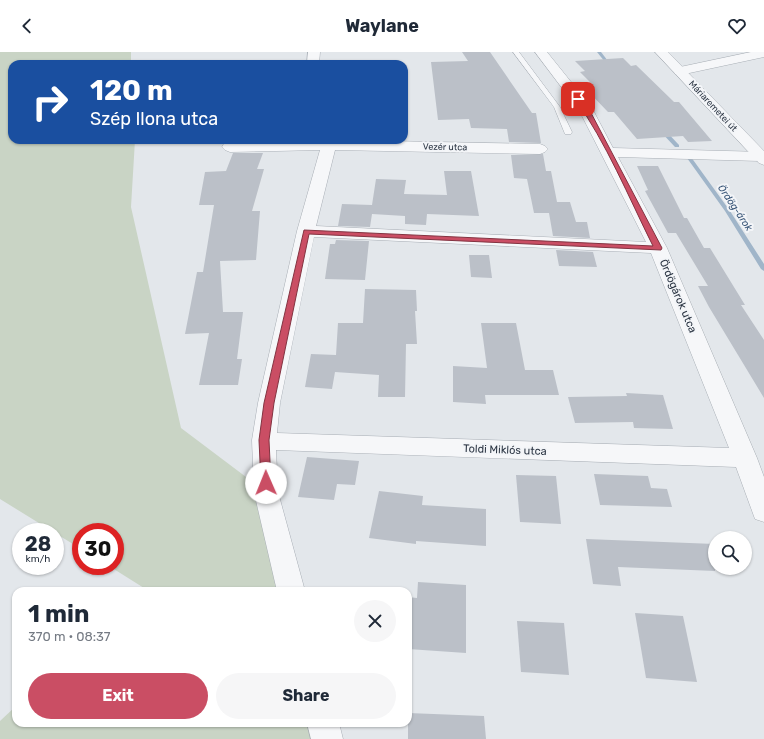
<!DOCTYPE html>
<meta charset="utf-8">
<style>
:root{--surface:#fff;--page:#f6f6f7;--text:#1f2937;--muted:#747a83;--accent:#ca4e64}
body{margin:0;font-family:Rubik,sans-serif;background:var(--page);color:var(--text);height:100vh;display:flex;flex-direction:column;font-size:15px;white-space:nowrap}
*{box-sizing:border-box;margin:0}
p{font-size:13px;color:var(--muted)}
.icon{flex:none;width:22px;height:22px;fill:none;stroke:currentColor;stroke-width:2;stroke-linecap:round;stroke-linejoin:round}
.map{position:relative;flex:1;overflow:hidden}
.details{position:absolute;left:12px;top:535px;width:400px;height:140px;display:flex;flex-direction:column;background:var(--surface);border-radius:12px;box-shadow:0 1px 3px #0004}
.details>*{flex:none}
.guide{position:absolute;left:8px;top:8px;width:400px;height:84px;border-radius:12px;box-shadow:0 1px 3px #0004;background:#1a4fa0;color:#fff;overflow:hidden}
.buttons{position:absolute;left:708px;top:479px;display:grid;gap:8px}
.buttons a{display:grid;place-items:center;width:44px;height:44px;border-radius:50%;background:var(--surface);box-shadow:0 1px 3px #0004;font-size:20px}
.speed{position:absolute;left:12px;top:471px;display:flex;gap:8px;font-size:20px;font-weight:700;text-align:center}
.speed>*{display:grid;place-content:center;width:52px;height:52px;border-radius:50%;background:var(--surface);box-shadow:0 1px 3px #0004;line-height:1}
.speed small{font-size:10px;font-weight:400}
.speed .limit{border:6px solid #d22;background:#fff;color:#111}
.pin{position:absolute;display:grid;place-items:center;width:34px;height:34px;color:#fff;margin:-17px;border-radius:8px;box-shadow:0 2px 6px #0006}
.me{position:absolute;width:44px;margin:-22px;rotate:359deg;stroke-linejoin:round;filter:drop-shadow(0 0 3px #0008)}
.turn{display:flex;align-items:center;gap:14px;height:84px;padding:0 16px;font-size:18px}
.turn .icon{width:52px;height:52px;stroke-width:2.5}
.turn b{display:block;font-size:28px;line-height:34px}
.round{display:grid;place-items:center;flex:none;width:42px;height:42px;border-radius:21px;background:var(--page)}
.summary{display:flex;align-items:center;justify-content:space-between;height:68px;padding:0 16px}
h1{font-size:24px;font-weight:700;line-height:30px}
.primary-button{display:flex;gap:8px;margin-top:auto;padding:8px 16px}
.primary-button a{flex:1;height:46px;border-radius:24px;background:var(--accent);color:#fff;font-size:16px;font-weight:700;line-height:46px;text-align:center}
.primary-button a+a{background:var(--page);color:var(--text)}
header{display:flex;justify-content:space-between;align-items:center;height:52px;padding:0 16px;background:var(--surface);font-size:18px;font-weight:700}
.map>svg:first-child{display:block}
.green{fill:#c9d4c5}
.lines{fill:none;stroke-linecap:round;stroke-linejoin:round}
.stream{fill:#a0b5c9;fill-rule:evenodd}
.building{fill:#bbc0c8}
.service-casing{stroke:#a8aeb5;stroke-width:1}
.minor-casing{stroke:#a8aeb5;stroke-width:1}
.tertiary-casing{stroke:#a8aeb5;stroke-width:1}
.service{fill:#f6f7f9;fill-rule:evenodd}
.minor{fill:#f6f7f9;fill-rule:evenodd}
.tertiary{fill:#f6f7f9;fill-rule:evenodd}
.route{fill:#ca4e64;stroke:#833341}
.labels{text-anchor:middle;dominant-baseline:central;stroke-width:4;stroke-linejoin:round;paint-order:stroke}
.far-street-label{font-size:9px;fill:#2b3543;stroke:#f3f5f8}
.far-water-label{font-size:10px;font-style:italic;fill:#375476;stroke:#f3f5f8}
.street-label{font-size:11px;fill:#2b3543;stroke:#f3f5f8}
</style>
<header><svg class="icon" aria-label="back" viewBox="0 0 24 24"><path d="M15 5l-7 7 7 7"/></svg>Waylane<svg class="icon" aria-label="heart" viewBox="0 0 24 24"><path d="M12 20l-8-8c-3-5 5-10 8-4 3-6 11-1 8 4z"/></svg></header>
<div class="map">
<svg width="764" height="687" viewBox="0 0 764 687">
<rect width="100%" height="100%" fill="#e3e7eb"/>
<g class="green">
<polygon points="0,0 131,0 131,12 12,12 12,88 135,88 131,155 181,376 266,440 287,539 142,539 144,536 109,514 115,514 115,480 81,480 81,497 0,447"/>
<polygon points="16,654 16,671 316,671 319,687 0,687 0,669"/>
</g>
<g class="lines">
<g class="stream">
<polygon points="597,0 601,0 611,13 611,15 609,15"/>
<polygon points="660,77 664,77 679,93 679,95 675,95 660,79"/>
<polygon points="687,105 691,105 730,159 764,212 764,219 761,217 725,159 687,106"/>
</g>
</g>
<g class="building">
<polygon points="462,0 490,0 532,61 536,61 541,91 509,90 507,77 471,76 469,67 438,68 431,10 468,9"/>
<polygon points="623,6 631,14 636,13 672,48 674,50 679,50 712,89 688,90 683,84 637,87 614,60 608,60 584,35 594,34 580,20 585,19 575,9"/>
<polygon points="233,101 263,101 257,117 264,117 252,159 260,159 256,208 220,209 223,260 243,260 237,307 242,307 238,333 199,333 209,281 185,282 197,220 203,220 214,153 199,153 205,120 226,119"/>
<polygon points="543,102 546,119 551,119 557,150 570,150 576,170 587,170 590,186 553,184 549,161 534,161 527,127 514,126 511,103"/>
<polygon points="637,114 658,114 684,166 687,166 704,196 710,196 745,253 741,253 764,288 764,346 709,255 698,234 708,234 676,181 668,181 645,139 648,138"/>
<polygon points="444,119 471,119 479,164 427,162 426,173 405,172 405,164 372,162 370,175 338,174 342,152 372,153 376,127 406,128 404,142 447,143"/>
<polygon points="336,188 369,189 365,228 325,227 330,192 335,192"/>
<polygon points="556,198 593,200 597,215 559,214"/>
<polygon points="469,203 489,203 492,226 471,225"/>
<polygon points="365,237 416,238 417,259 415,259 417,292 406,292 405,345 378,345 379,323 335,320 332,337 305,335 311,302 336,303 338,271 363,271"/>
<polygon points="481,271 516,271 525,318 553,318 559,343 485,343 486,352 453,350 453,314 487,316"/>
<polygon points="626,341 663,343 673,377 634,376 633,370 575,371 568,345 627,344"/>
<polygon points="307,405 359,409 355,433 337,432 334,448 298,445"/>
<polygon points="594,422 648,424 651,436 667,437 672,455 600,453"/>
<polygon points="516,423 556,424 561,472 520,470"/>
<polygon points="379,439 423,444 422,453 486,457 486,494 416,489 416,492 369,486"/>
<polygon points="586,487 715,492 715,519 618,515 621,534 593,532"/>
<polygon points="418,530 466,533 466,601 408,597 408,545 417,546"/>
<polygon points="635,561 683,564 697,630 646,626"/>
<polygon points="517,569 564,571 569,623 521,620"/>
<polygon points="408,661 484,664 486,687 408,687"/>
</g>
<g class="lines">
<defs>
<polygon id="service" points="513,0 519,0 560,55 572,80 571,82 565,82 554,55"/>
<g id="minor">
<polygon points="308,0 320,0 319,12 307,12"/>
<path d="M535 0H547L592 56 613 96 764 100V108L760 109 618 105 667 196 757 406 764 425V470L755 467 736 415 276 398 278 440 305 539H277L254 440 252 388 258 351 297 179 320 98 230 100 225 98 222 95 226 88H240L239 90 337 88 540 92 545 94 548 97 545 100 540 102 335 98 316 174 646 190 580 60ZM314 185 651 201 729 396 277 381 280 351Z"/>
<polygon points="751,0 764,0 764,5 680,23 675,22 674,19 675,16 680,15"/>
<polygon points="307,671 339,671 343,687 311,687"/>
</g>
<polygon id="tertiary" points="655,0 668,0 764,99 764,113 759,111"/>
</defs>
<use href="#service" class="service-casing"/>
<use href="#minor" class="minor-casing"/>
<use href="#tertiary" class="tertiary-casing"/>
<use href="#service" class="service"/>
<use href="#minor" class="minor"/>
<use href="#tertiary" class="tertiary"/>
</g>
<path class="route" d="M576 46H580L590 59 662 196 661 198 309 182 274 351 269 388 271 431 270 433H262L261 431 259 388 264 351 304 178 653 194C629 146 606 90 575 47Z"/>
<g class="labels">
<g class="far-street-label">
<text transform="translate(713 54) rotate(47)">Máriaremetei út</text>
<text transform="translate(445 95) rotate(1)">Vezér utca</text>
</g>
<g class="far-water-label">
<text transform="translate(735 156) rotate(56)">Ördög-árok</text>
</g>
<g class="street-label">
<text transform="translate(678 244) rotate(67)">Ördögárok utca</text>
<text transform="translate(505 398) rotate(2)">Toldi Miklós utca</text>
</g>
</g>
</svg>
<div class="buttons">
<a><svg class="icon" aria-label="search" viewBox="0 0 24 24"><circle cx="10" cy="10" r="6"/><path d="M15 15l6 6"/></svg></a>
</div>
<div class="speed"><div>28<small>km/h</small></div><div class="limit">30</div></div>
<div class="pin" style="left:578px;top:47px;background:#d93025"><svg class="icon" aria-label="arrive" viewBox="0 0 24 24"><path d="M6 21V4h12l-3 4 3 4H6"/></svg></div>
<svg class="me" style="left:266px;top:431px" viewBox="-20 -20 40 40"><circle r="19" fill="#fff"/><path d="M0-13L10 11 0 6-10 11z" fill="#ca4e64"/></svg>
<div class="guide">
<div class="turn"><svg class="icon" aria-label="right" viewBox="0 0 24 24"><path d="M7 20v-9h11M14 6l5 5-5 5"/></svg><div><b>120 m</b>Szép Ilona utca</div></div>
</div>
<section class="details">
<div class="summary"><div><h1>1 min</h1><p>370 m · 08:37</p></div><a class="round"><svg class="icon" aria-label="close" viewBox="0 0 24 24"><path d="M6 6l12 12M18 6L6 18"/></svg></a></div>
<div class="primary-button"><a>Exit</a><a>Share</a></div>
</section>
</div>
